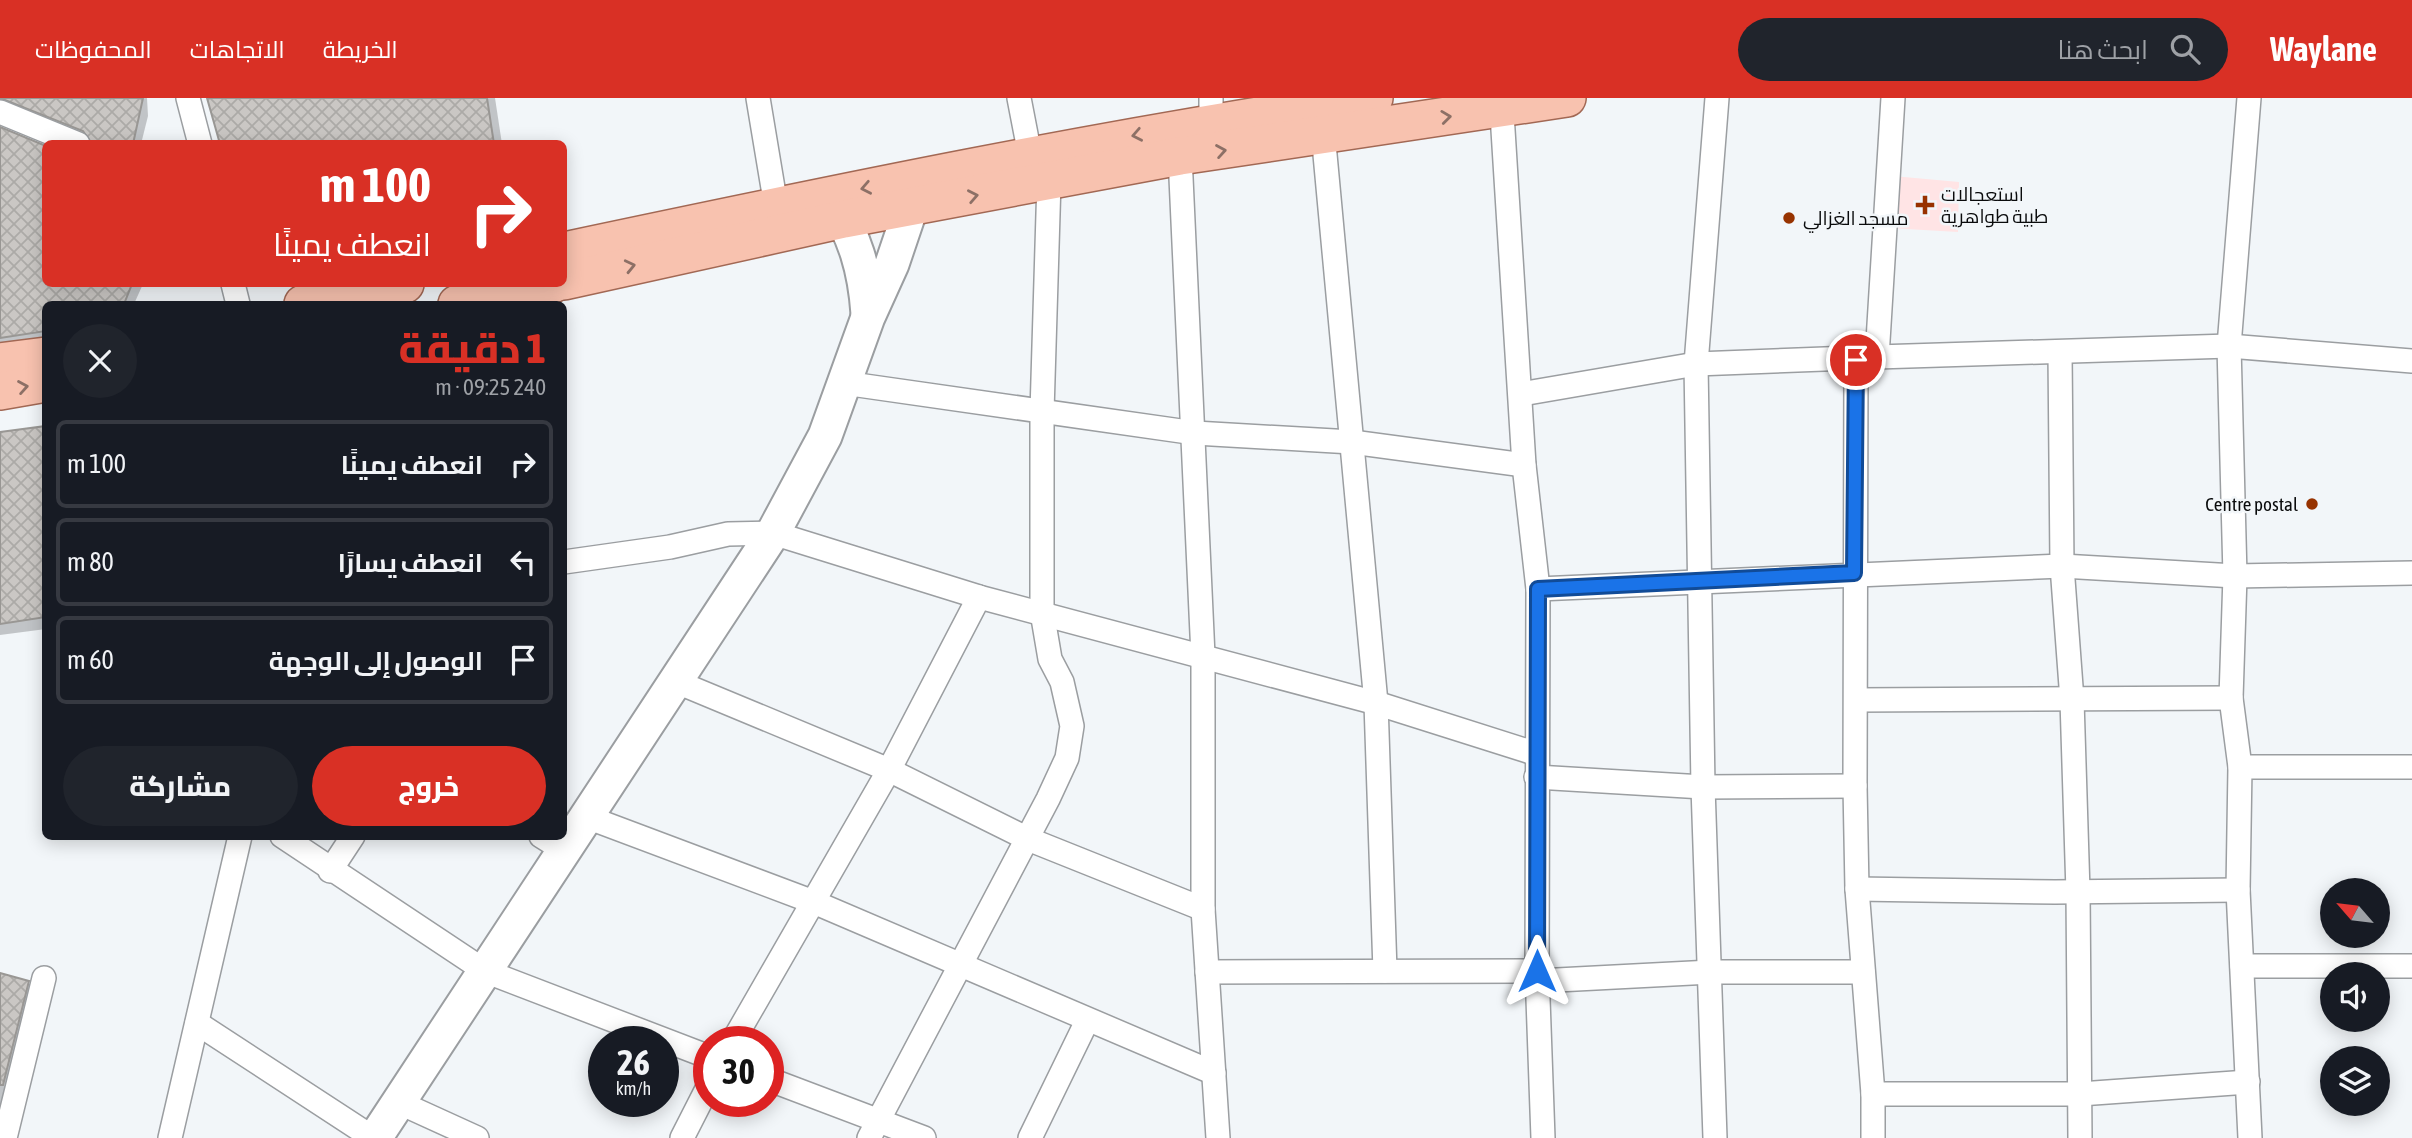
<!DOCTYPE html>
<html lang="ar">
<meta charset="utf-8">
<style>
:root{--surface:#171b24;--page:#20242c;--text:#f1f3f6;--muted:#9ea1a6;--line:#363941;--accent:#d93025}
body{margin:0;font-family:"Asap Condensed",Cairo,sans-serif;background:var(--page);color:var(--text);direction:rtl;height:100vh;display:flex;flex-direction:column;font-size:26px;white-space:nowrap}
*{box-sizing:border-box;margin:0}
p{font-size:23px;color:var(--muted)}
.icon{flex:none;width:38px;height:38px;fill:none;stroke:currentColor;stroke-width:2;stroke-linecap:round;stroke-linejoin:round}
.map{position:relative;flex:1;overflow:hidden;direction:ltr}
.details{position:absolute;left:42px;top:203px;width:525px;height:539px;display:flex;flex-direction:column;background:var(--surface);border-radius:10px;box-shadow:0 4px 18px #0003;direction:rtl}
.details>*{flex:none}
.hud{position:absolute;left:42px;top:42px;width:525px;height:147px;border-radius:10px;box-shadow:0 4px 18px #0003;direction:rtl;background:#d93025;color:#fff;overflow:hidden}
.needle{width:46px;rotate:298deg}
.fabs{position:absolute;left:2320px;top:780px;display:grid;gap:14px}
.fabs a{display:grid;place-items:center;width:70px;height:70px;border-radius:50%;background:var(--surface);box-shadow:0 4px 18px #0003;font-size:35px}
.speed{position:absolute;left:588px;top:928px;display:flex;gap:14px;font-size:35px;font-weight:700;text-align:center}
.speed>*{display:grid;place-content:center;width:91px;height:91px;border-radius:50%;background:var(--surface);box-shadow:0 4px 18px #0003;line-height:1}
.speed small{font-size:18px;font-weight:400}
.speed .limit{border:10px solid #d22;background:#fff;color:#111}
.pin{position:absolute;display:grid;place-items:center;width:60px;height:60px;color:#fff;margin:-30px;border:4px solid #fff;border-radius:50%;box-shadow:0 2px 7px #0007}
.me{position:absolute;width:77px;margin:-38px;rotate:0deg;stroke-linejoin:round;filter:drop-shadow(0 0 5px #0008)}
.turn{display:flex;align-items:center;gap:24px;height:147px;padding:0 21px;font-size:32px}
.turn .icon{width:91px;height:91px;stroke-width:2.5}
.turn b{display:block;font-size:49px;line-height:60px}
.round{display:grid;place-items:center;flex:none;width:74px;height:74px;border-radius:37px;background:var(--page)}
.overview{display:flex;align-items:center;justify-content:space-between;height:119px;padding:0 21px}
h1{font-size:42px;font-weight:800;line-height:52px;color:var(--accent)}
.button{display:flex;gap:14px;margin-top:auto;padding:14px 21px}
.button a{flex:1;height:80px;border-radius:42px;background:var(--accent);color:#fff;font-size:28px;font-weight:800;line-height:80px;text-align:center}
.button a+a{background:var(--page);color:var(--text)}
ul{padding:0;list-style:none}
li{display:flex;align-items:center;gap:21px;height:88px;margin:0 14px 10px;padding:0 7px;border:4px solid var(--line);border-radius:10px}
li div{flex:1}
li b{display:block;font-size:26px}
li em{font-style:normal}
header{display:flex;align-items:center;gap:42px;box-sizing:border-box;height:98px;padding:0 35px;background:var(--accent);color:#fff}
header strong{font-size:33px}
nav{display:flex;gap:38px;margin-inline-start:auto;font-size:24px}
.search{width:490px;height:63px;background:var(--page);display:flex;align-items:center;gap:18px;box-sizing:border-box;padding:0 24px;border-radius:38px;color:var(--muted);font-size:26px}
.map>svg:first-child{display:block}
.medical{fill:#ffe4e5}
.shadow{fill:#0003}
.building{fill:url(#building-cross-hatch);stroke:#999794;stroke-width:2}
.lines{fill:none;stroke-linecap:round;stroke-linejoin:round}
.minor-casing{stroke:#9b9ea1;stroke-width:26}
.secondary-casing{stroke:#9b9ea1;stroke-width:37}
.primary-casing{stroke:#a26854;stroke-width:40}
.minor{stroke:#fff;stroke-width:23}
.secondary{stroke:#fff;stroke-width:33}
.primary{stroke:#f8c2af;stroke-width:37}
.oneway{stroke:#8d7066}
.route-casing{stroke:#114b97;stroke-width:18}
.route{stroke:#1a73e8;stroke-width:12}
.poi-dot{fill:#973300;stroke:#f2f6f9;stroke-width:2.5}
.labels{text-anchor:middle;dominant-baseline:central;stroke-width:5;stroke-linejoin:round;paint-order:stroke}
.poi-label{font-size:19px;fill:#0a0b0c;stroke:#f2f6f9;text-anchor:start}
</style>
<header>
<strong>Waylane</strong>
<div class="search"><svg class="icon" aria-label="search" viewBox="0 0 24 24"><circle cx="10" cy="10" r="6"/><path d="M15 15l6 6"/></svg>ابحث هنا</div>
<nav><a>الخريطة</a><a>الاتجاهات</a><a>المحفوظات</a></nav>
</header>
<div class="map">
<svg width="2412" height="1040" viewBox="0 0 2412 1040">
<defs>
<pattern id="building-cross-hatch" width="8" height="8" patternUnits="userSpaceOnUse" patternTransform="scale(1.75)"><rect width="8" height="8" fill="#cac7c4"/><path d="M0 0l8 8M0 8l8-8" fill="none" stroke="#acaaa7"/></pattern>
</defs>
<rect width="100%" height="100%" fill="#f2f6f9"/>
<polygon class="medical" points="1893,78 1959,84 1958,134 1889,130"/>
<g class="shadow">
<polygon points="0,0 147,0 148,18 141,46 93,46 91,40 6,7 0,11"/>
<polygon points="208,0 495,0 502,46 221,46"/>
<polygon points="0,31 46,186 143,186 134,206 46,206 46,241 0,248"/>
<polygon points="46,330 46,531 0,537 0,336"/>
<polygon points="0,877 28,885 33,890 0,1028"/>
</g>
<g class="building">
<polygon points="0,0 143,0 133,46 92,46 83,33"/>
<polygon points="207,0 487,0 494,46 220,46"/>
<polygon points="0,29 46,48 46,186 132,186 124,206 46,206 46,233 0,240"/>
<polygon points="46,328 46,519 0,526 0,334"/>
<polygon points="0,875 29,883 3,987 0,987"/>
</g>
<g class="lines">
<defs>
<g id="minor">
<polyline points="188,0 200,46"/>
<polyline points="758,0 776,108"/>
<polyline points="1019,0 1030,57"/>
<polyline points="1501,0 1524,367 1538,491 1537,873 1543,1040"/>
<polyline points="2249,0 2229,248 2235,478 2231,600 2240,669 2238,792 2250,1040"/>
<polyline points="0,14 78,46"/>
<polyline points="1211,24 1211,0"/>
<polyline points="1323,35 1376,605 1385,873"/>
<polyline points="1180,58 1203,558 1203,811 1218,1040"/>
<polyline points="233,186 238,206"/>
<polyline points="2060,255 2062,468 2072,602 2078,794 2080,1040"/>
<polyline points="1877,259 1893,0"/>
<polyline points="1856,262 1855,688 1857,791 1873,996 1873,1040"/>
<polyline points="844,285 1195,335 1352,344 1524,367"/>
<polyline points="1521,296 1696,266 1877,259 2229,248 2412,263"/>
<polyline points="564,464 670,449 728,436 773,435 979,499 1376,605 1537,656"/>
<polyline points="1538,491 2062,468 2235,478 2412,475"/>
<polyline points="677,584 889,672 1028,741 1203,811"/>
<polyline points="1857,602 2231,600"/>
<polyline points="2240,669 2412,669"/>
<polyline points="1536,679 1703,689 1855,688"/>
<polyline points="587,719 816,805 1214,975"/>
<polyline points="282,738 485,873 709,959"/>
<polyline points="541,738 565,753"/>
<polyline points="330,773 353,738"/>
<polyline points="1857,791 2055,794 2238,792"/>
<polyline points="2242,868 2412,868"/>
<polyline points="1207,874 1537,873"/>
<polyline points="1538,883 1711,874 1863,874"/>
<polyline points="197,925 373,1040"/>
<polyline points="733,943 889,672 979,499"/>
<polyline points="768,981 924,1040"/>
<polyline points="1873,996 2080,996 2248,984"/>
<polyline points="398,1004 477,1040"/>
<polyline points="5,1040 44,880"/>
<polyline points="170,1040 240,738"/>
<polyline points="682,1040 709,987"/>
<polyline points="869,1040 1048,701 1067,660 1072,628 1062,584 1050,561 1042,514 1042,314 1049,83"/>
<polyline points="1030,1040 1087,923"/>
<polyline points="1715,1040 1703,689 1696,266 1717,0"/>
</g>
<g id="secondary">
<path d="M830 100C855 137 865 172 868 216"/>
<polyline points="375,1040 773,435 825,338 868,219 892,166 919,86"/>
</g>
<g id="primary">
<path d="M564 153C833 96 1102 40 1374 0"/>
<polyline points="564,183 844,121 1180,58 1567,0"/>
<polyline points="303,206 405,186"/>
<polyline points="457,206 553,186"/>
<polyline points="0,264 46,258"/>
<polyline points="0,293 46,285"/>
</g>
</defs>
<use href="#minor" class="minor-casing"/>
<use href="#secondary" class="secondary-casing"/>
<use href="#primary" class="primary-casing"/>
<use href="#minor" class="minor"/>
<use href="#secondary" class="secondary"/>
<use href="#primary" class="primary"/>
</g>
<defs><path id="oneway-chevron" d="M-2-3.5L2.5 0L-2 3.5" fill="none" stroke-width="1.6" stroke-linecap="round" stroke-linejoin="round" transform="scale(1.75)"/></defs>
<g class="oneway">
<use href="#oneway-chevron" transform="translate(1446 19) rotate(-7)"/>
<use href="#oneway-chevron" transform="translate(1137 37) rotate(169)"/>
<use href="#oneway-chevron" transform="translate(1221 53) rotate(-10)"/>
<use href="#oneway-chevron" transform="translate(866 90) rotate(169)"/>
<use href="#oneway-chevron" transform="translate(973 98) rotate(-11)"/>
<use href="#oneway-chevron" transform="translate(630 168) rotate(-13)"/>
<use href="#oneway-chevron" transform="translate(23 289) rotate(-10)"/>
</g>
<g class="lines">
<defs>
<polyline id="route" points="1537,873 1538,491 1854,475 1856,262"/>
</defs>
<use href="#route" class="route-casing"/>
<use href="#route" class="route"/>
</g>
<g class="poi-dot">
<path d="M1921.5 96.5h7v7h7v7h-7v7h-7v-7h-7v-7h7z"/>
<circle cx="1789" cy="120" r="7"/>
<circle cx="2312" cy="406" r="7"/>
</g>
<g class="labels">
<g class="poi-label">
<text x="1941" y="96">استعجالات<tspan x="1941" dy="22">طبية طواهرية</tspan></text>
<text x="1803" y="120">مسجد الغزالي</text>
<text x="2298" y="406" text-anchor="end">Centre postal</text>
</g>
</g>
</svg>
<div class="fabs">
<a><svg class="needle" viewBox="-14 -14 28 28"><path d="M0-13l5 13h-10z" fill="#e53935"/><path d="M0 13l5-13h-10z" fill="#9ea1a6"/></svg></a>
<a><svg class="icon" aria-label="sound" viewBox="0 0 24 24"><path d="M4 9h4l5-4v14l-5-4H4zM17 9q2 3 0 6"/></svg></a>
<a><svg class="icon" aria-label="layers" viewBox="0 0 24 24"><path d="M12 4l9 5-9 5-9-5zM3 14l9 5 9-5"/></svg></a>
</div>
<div class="speed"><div>26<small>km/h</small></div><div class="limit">30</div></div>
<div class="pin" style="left:1856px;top:262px;background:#d93025"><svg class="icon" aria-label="arrive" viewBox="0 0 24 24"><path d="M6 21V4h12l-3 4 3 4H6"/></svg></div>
<svg class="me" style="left:1537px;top:873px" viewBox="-20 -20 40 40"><path d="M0-17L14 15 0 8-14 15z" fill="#1a73e8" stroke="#fff" stroke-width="4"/></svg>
<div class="hud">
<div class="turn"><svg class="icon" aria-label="right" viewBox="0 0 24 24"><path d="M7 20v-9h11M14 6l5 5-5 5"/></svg><div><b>100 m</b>انعطف يمينًا</div></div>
</div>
<section class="details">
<div class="overview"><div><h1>1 دقيقة</h1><p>240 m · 09:25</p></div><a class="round"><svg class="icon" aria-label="close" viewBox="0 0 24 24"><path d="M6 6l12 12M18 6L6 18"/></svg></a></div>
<ul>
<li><svg class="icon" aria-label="right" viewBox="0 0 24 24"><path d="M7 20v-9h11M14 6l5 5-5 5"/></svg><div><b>انعطف يمينًا</b></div><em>100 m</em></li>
<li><svg class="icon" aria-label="left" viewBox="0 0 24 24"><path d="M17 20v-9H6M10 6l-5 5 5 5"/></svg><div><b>انعطف يسارًا</b></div><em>80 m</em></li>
<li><svg class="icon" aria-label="arrive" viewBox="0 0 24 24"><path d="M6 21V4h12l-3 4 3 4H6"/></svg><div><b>الوصول إلى الوجهة</b></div><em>60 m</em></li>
</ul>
<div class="button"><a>خروج</a><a>مشاركة</a></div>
</section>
</div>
